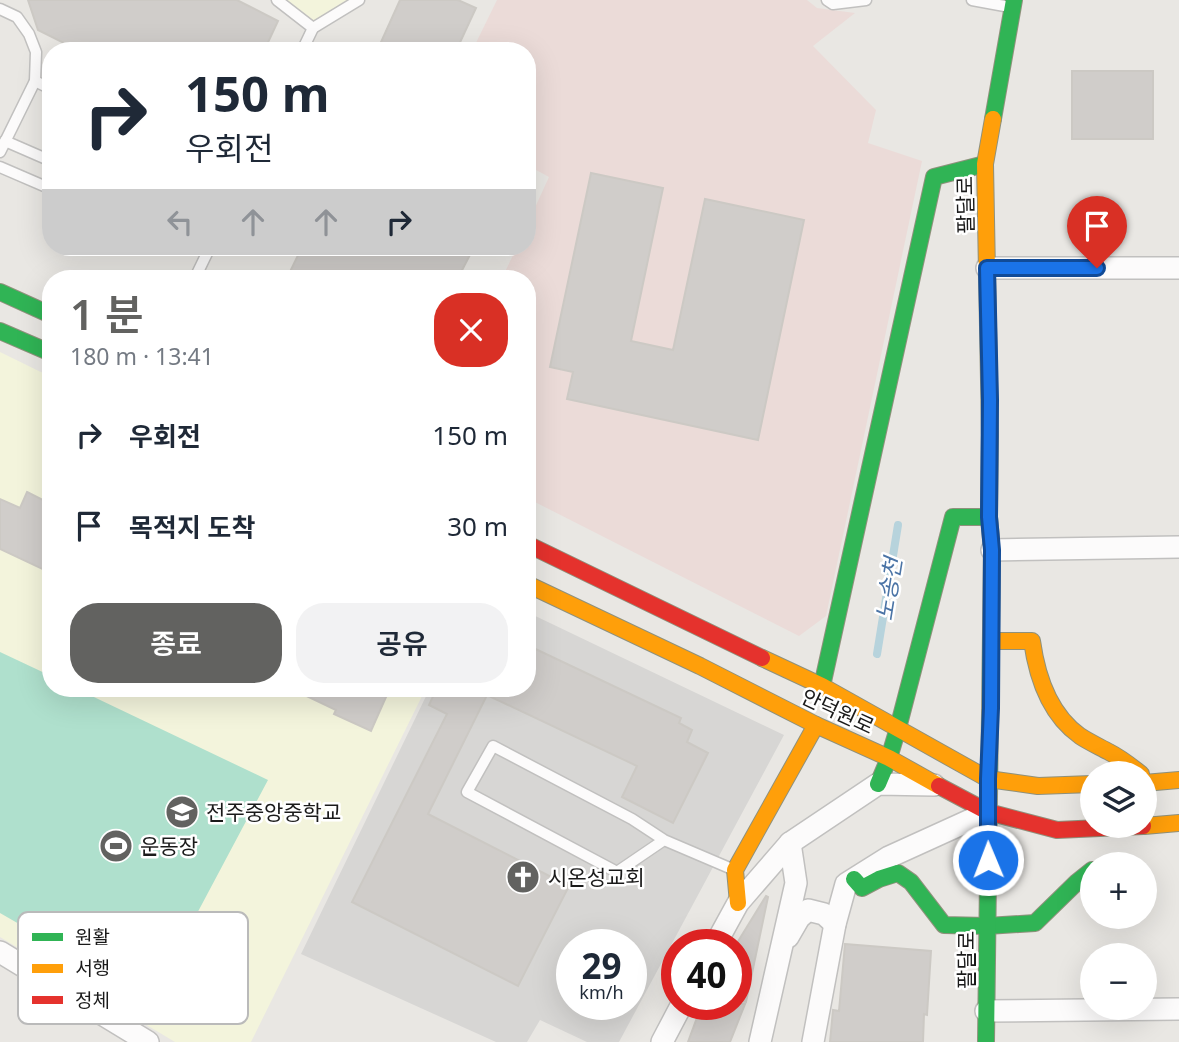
<!DOCTYPE html>
<html lang="ko">
<meta charset="utf-8">
<style>
:root{--surface:#fff;--page:#f2f2f3;--text:#1f2937;--muted:#747a83;--accent:#626260}
body{margin:0;font-family:"Noto Sans","Noto Sans KR",sans-serif;background:var(--page);color:var(--text);height:100vh;display:flex;flex-direction:column;font-size:26px;white-space:nowrap}
*{box-sizing:border-box;margin:0}
p{font-size:23px;color:var(--muted)}
.icon{flex:none;width:38px;height:38px;fill:none;stroke:currentColor;stroke-width:2;stroke-linecap:round;stroke-linejoin:round}
.map{position:relative;flex:1;overflow:hidden}
.side{position:absolute;left:42px;top:270px;width:494px;height:427px;display:flex;flex-direction:column;background:var(--surface);border-radius:28px;box-shadow:0 7px 28px #0002}
.side>*{flex:none}
.banner{position:absolute;left:42px;top:42px;width:494px;height:214px;border-radius:28px;box-shadow:0 7px 28px #0002;background:#fff;color:var(--text);overflow:hidden}
.buttons{position:absolute;left:1080px;top:761px;display:grid;gap:14px}
.buttons a{display:grid;place-items:center;width:77px;height:77px;border-radius:50%;background:var(--surface);box-shadow:0 7px 28px #0002;font-size:35px}
.speed{position:absolute;left:556px;top:929px;display:flex;gap:14px;font-size:35px;font-weight:700;text-align:center}
.speed>*{display:grid;place-content:center;width:91px;height:91px;border-radius:50%;background:var(--surface);box-shadow:0 7px 28px #0002;line-height:1}
.speed small{font-size:18px;font-weight:400}
.speed .limit{border:10px solid #d22;background:#fff;color:#111}
.pin{position:absolute;display:grid;place-items:center;width:60px;height:60px;color:#fff;margin:-72px -30px;border-radius:50% 50% 50% 0;rotate:-45deg;box-shadow:0 0 7px #0007}
.pin .icon{rotate:45deg}
.me{position:absolute;width:77px;margin:-38px;rotate:359deg;stroke-linejoin:round;filter:drop-shadow(0 0 5px #0008)}
.turn{display:flex;align-items:center;gap:24px;height:147px;padding:0 28px;font-size:32px}
.turn .icon{width:91px;height:91px;stroke-width:2.5}
.turn b{display:block;font-size:49px;line-height:60px}
.lanes{display:flex;align-items:center;height:66px;padding:0 28px;background:#0003;justify-content:center;gap:35px;direction:ltr}
.lanes .off{opacity:.35}
.round{display:grid;place-items:center;flex:none;width:74px;height:74px;border-radius:28px;background:var(--page)}
.head{display:flex;align-items:center;justify-content:space-between;height:119px;padding:0 28px}
h1{font-size:42px;font-weight:600;line-height:52px;color:var(--accent)}
.cta{display:flex;gap:14px;margin-top:auto;padding:14px 28px}
.cta a{flex:1;height:80px;border-radius:28px;background:var(--accent);color:#fff;font-size:28px;font-weight:600;line-height:80px;text-align:center}
.cta a+a{background:var(--page);color:var(--text)}
ul{padding:0;list-style:none}
li{display:flex;align-items:center;gap:21px;height:91px;padding:0 28px}
li div{flex:1}
li b{display:block;font-size:26px}
li em{font-style:normal}
.map>svg:first-child{display:block}
.commercial{fill:#ebdbd8}
.education{fill:#f3f4dc}
.religious{fill:#d7d6d4;fill-rule:evenodd}
.pitch{fill:#afe0cd}
.lines{fill:none;stroke-linecap:round;stroke-linejoin:round}
.stream{stroke:#b7d3dc;stroke-width:8}
.building{fill:#d0cdca;stroke:#ccc9c4;stroke-width:2}
.lane-casing{stroke:#c1c0bf;stroke-width:13}
.street-casing{stroke:#c1c0bf;stroke-width:24}
.fast-casing{stroke:#8f917c;stroke-width:18}
.slow-casing{stroke:#8f917c;stroke-width:18}
.jam-casing{stroke:#8f917c;stroke-width:18}
.lane{stroke:#fcfbfb;stroke-width:10}
.street{stroke:#fcfbfb;stroke-width:21}
.fast{stroke:#30b455;stroke-width:16}
.slow{stroke:#ff9f0a;stroke-width:16}
.jam{stroke:#e5322d;stroke-width:16}
.route-casing{stroke:#114b97;stroke-width:18}
.route{stroke:#1a73e8;stroke-width:12}
.labels{text-anchor:middle;dominant-baseline:central;stroke-width:5;stroke-linejoin:round;paint-order:stroke}
.street-label{font-size:21px;fill:#1a1a1a;stroke:#fff}
.poi-label{font-size:21px;fill:#1a1a1a;stroke:#fff;text-anchor:start}
.water-label{font-size:23px;font-style:italic;fill:#4b74a6;stroke:#fff}
.key{fill:#fff;stroke:#bababa;stroke-width:2}
.key-label{font-size:19px;fill:#1a1a1a}
</style>
<div class="map">
<svg width="1179" height="1042" viewBox="0 0 1179 1042">
<rect width="100%" height="100%" fill="#e9e7e3"/>
<polygon class="commercial" points="497,0 807,0 817,8 855,13 813,46 876,110 868,143 922,161 826,616 799,636 527,498 527,278 502,278 517,247 527,247 527,225 549,177 527,165 527,51 472,51"/>
<g class="education">
<polygon points="277,0 359,0 313,28"/>
<polygon points="0,352 51,377 51,688 426,688 251,1042 175,1042 0,937"/>
</g>
<path class="religious" d="M527 612 784 735 619 1042H587L540 1020 527 1042H496L301 954 430 688H527ZM572 945H632V1004H572Z"/>
<polygon class="pitch" points="0,652 51,676 51,688 75,688 268,780 151,1000 0,913"/>
<g class="lines">
<polyline class="stream" points="877,654 898,525"/>
</g>
<g class="building">
<polygon points="28,0 237,0 278,21 264,51 80,51 38,30"/>
<polygon points="400,0 458,0 476,8 456,51 377,51"/>
<rect x="1072" y="71" width="81" height="68"/>
<polygon points="591,173 663,188 631,341 673,350 705,199 804,220 758,440 567,399 573,372 550,367"/>
<polygon points="302,247 474,247 458,278 287,278"/>
<polygon points="27,492 51,504 51,573 0,549 0,499 20,508"/>
<polygon points="527,645 681,718 679,723 692,730 687,742 708,753 673,823 622,797 637,766 487,695 428,814 569,886 518,986 352,902 447,714 429,705 437,688 527,688"/>
<polygon points="290,688 390,688 371,731 334,714 336,710"/>
<polygon points="766,896 768,897 746,1002 737,1001 737,943"/>
<polygon points="845,944 931,951 927,1015 924,1014 923,1042 830,1042 833,1010 839,1011"/>
<polygon points="702,1004 745,1004 730,1042 688,1042"/>
</g>
<g class="lines">
<defs>
<g id="lane">
<polyline points="277,0 313,28 302,51"/>
<polyline points="827,0 833,4 866,0"/>
<polyline points="972,0 1010,7"/>
<polyline points="0,9 17,17 29,34 36,52 35,81 51,89"/>
<polyline points="313,28 359,0"/>
<polyline points="5,141 51,161"/>
<polyline points="0,152 35,81"/>
<polyline points="0,167 51,189"/>
<polyline points="195,278 210,247"/>
<polyline points="664,840 617,872 467,792 493,746 632,819 664,840 732,869"/>
</g>
<g id="street">
<polyline points="987,268 1179,268"/>
<polyline points="992,550 1179,547"/>
<polyline points="788,937 799,918 808,910 824,914 835,924"/>
<polyline points="715,945 738,903 790,843 878,784 934,785"/>
<polyline points="0,952 148,1042"/>
<polyline points="986,1011 1179,1009"/>
<polyline points="662,1042 682,1004"/>
<polyline points="760,1042 796,883 790,843"/>
<polyline points="813,1042 835,924 846,884 889,857 988,812"/>
</g>
<g id="fast">
<polyline points="993,119 1014,0"/>
<polyline points="0,292 51,315"/>
<polyline points="0,331 51,353"/>
<polyline points="822,686 934,177 985,164"/>
<polyline points="878,784 889,758 898,728 953,517 989,517"/>
<polyline points="854,879 862,888 879,879 898,873 911,882 944,925 987,926 1035,923 1077,882 1092,870"/>
<polyline points="986,1042 992,550 989,517 990,435"/>
</g>
<g id="slow">
<polyline points="990,435 985,164 993,119"/>
<polyline points="527,584 700,666 816,725 889,758 939,786"/>
<path d="M992 641H1032C1037 677 1049 714 1080 736 1089 742 1100 747 1109 752 1121 758 1131 766 1141 774"/>
<polyline points="762,658 822,686 988,779 1038,786 1092,784"/>
<polyline points="1144,783 1179,780"/>
<polyline points="1144,826 1179,823"/>
<polyline points="738,903 735,870 816,725"/>
</g>
<g id="jam">
<polyline points="527,544 762,658"/>
<polyline points="939,786 988,812 1057,830 1143,826"/>
</g>
</defs>
<use href="#lane" class="lane-casing"/>
<use href="#street" class="street-casing"/>
<use href="#fast" class="fast-casing"/>
<use href="#slow" class="slow-casing"/>
<use href="#jam" class="jam-casing"/>
<use href="#lane" class="lane"/>
<use href="#street" class="street"/>
<use href="#fast" class="fast"/>
<use href="#slow" class="slow"/>
<use href="#jam" class="jam"/>
</g>
<g class="lines">
<defs>
<polyline id="route" points="988,860 988,779 991,708 992,550 989,517 990,400 987,268 1097,268"/>
</defs>
<use href="#route" class="route-casing"/>
<use href="#route" class="route"/>
</g>
<defs>
<symbol id="school-disc" viewBox="-11 -11 22 22"><circle r="9.5" fill="#626260" stroke="#fff"/><path d="M0-5L7-2L0 1L-7-2ZM-4 1L0 2.5L4 1V4Q0 6-4 4Z" fill="#fff"/></symbol>
<symbol id="stadium-disc" viewBox="-11 -11 22 22"><circle r="9.5" fill="#626260" stroke="#fff"/><path d="M0-5a6.5 5 0 1 0 0 10a6.5 5 0 1 0 0-10ZM-3.5-1.8h7v3.6h-7Z" fill="#fff"/></symbol>
<symbol id="church-disc" viewBox="-11 -11 22 22"><circle r="9.5" fill="#626260" stroke="#fff"/><path d="M-1.2-6h2.4v3.5h3.3v2.4h-3.3V6h-2.4V-.1h-3.3v-2.4h3.3Z" fill="#fff"/></symbol>
</defs>
<g fill-rule="evenodd">
<use href="#school-disc" x="163" y="793" width="38" height="38"/>
<use href="#stadium-disc" x="97" y="827" width="38" height="38"/>
<use href="#church-disc" x="504" y="858" width="38" height="38"/>
</g>
<g class="labels">
<g class="street-label">
<text transform="translate(965 205) rotate(-91)">팔달로</text>
<text transform="translate(838 711) rotate(25)">안덕원로</text>
<text transform="translate(966 960) rotate(-90)">팔달로</text>
</g>
<g class="poi-label">
<text x="206" y="812">전주중앙중학교</text>
<text x="140" y="846">운동장</text>
<text x="548" y="877">시온성교회</text>
</g>
<g class="water-label">
<text transform="translate(888 589) rotate(-81)">노송천</text>
</g>
</g>
<rect x="18" y="912" width="230" height="112" rx="10" class="key"/>
<rect x="32" y="933" width="31" height="8" fill="#30b455"/>
<rect x="32" y="964" width="31" height="9" fill="#ff9f0a"/>
<rect x="32" y="996" width="31" height="8" fill="#e5322d"/>
<g class="key-label">
<text x="75" y="944">원활</text>
<text x="75" y="975">서행</text>
<text x="75" y="1007">정체</text>
</g>
</svg>
<div class="buttons">
<a><svg class="icon" aria-label="layers" viewBox="0 0 24 24"><path d="M12 4l9 5-9 5-9-5zM3 14l9 5 9-5"/></svg></a>
<a>+</a>
<a>−</a>
</div>
<div class="speed"><div>29<small>km/h</small></div><div class="limit">40</div></div>
<div class="pin" style="left:1097px;top:268px;background:#d93025"><svg class="icon" aria-label="arrive" viewBox="0 0 24 24"><path d="M6 21V4h12l-3 4 3 4H6"/></svg></div>
<svg class="me" style="left:988px;top:860px" viewBox="-20 -20 40 40"><circle r="17" fill="#1a73e8" stroke="#fff" stroke-width="3"/><path d="M0-11L8 9 0 5-8 9z" fill="#fff"/></svg>
<div class="banner">
<div class="turn"><svg class="icon" aria-label="right" viewBox="0 0 24 24"><path d="M7 20v-9h11M14 6l5 5-5 5"/></svg><div><b>150 m</b>우회전</div></div>
<div class="lanes"><svg class="icon off" aria-label="left" viewBox="0 0 24 24"><path d="M17 20v-9H6M10 6l-5 5 5 5"/></svg><svg class="icon off" aria-label="ahead" viewBox="0 0 24 24"><path d="M12 20V5M6 11l6-6 6 6"/></svg><svg class="icon off" aria-label="ahead" viewBox="0 0 24 24"><path d="M12 20V5M6 11l6-6 6 6"/></svg><svg class="icon" aria-label="right" viewBox="0 0 24 24"><path d="M7 20v-9h11M14 6l5 5-5 5"/></svg></div>
</div>
<section class="side">
<div class="head"><div><h1>1 분</h1><p>180 m · 13:41</p></div><a class="round" style="background:#d93025;color:#fff"><svg class="icon" aria-label="close" viewBox="0 0 24 24"><path d="M6 6l12 12M18 6L6 18"/></svg></a></div>
<ul>
<li><svg class="icon" aria-label="right" viewBox="0 0 24 24"><path d="M7 20v-9h11M14 6l5 5-5 5"/></svg><div><b>우회전</b></div><em>150 m</em></li>
<li><svg class="icon" aria-label="arrive" viewBox="0 0 24 24"><path d="M6 21V4h12l-3 4 3 4H6"/></svg><div><b>목적지 도착</b></div><em>30 m</em></li>
</ul>
<div class="cta"><a>종료</a><a>공유</a></div>
</section>
</div>
